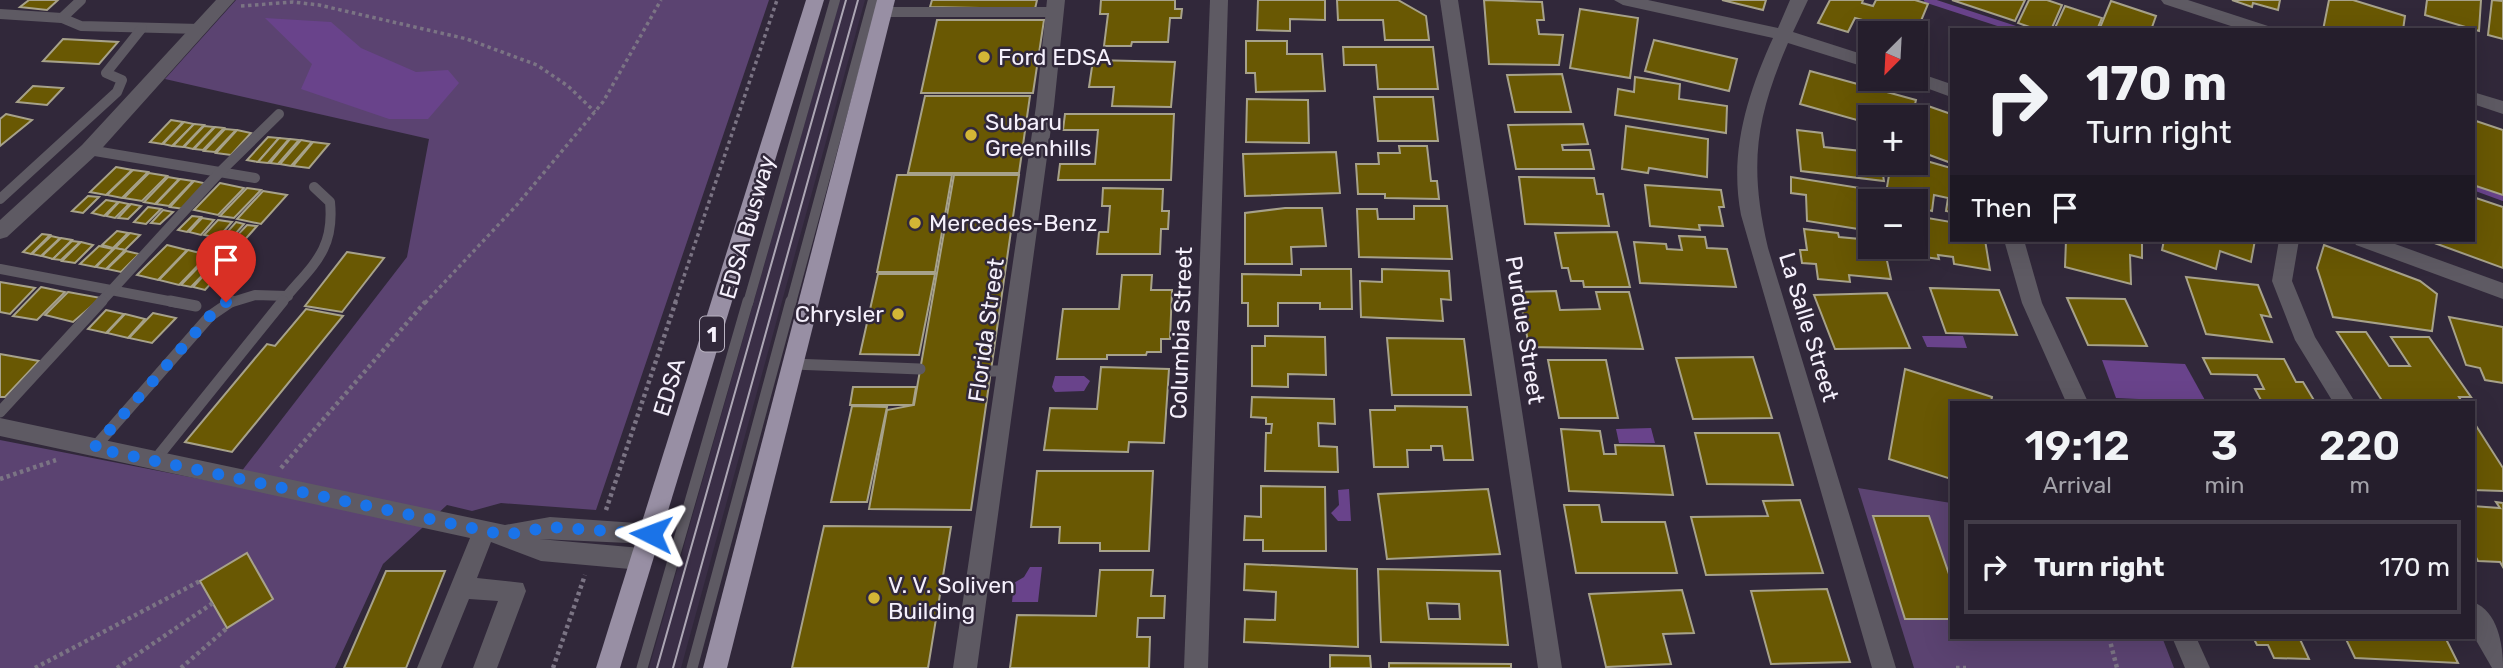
<!DOCTYPE html>
<meta charset="utf-8">
<style>
:root{--surface:#251e2c;--page:#312b38;--text:#f1f3f6;--muted:#a3a2a9;--line:#423c48}
body{margin:0;font-family:Rubik,sans-serif;background:var(--page);color:var(--text);height:100vh;display:flex;flex-direction:column;font-size:26px;white-space:nowrap}
*{box-sizing:border-box;margin:0}
p{font-size:23px;color:var(--muted)}
.icon{flex:none;width:38px;height:38px;fill:none;stroke:currentColor;stroke-width:2;stroke-linecap:round;stroke-linejoin:round}
.map{position:relative;flex:1;overflow:hidden}
.sheet{position:absolute;left:1950px;top:401px;width:525px;height:238px;display:flex;flex-direction:column;background:var(--surface);border-radius:0px;box-shadow:0 7px 28px #0002,0 0 0 2px var(--line)}
.sheet>*{flex:none}
.guide{position:absolute;left:1950px;top:28px;width:525px;height:214px;border-radius:0px;box-shadow:0 7px 28px #0002,0 0 0 2px var(--line);background:#251e2c;color:var(--text);overflow:hidden}
.needle{width:46px;rotate:204deg}
.fabs{position:absolute;left:1858px;top:21px;display:grid;gap:14px}
.fabs a{display:grid;place-items:center;width:70px;height:70px;border-radius:0px;background:var(--surface);box-shadow:0 7px 28px #0002,0 0 0 2px var(--line);font-size:35px}
.pin{position:absolute;display:grid;place-items:center;width:60px;height:60px;color:#fff;margin:-72px -30px;border-radius:50% 50% 50% 0;rotate:-45deg;box-shadow:0 0 7px #0007}
.pin .icon{rotate:45deg}
.me{position:absolute;width:77px;margin:-38px;rotate:273deg;stroke-linejoin:round;filter:drop-shadow(0 0 5px #0008)}
.turn{display:flex;align-items:center;gap:24px;height:147px;padding:0 21px;font-size:32px}
.turn .icon{width:91px;height:91px;stroke-width:2.5}
.turn b{display:block;font-size:49px;line-height:60px}
.then{display:flex;align-items:center;height:66px;padding:0 21px;background:#0003;gap:14px;font-size:26px}
.eta{display:flex;justify-content:space-evenly;align-items:center;height:119px;text-align:center}
.eta b{font-size:42px;font-weight:600;line-height:49px}
ul{padding:0;list-style:none}
li{display:flex;align-items:center;gap:21px;height:94px;margin:0 14px 10px;padding:0 7px;border:4px solid var(--line);border-radius:0px}
li div{flex:1}
li b{display:block;font-size:26px}
li em{font-style:normal}
.map>svg:first-child{display:block}
.built{fill:#3a2e46}
.green{fill:#5b4371}
.water{fill:#69438b}
.lines{fill:none;stroke-linecap:round;stroke-linejoin:round}
.stream{stroke:#69438b;stroke-width:6}
.building{fill:#695803;stroke:#a7a28a;stroke-width:2;fill-rule:evenodd}
.path-far1{stroke:#7b7484;stroke-width:3.5;stroke-dasharray:3.5 3.5;stroke-linecap:butt}
.path{stroke:#7b7484;stroke-width:4.5;stroke-dasharray:3.5 3.5;stroke-linecap:butt}
.service-far1{stroke:#5e5a63;stroke-width:10}
.service{stroke:#5e5a63;stroke-width:11}
.minor{fill:#5e5a63;fill-rule:evenodd}
.tertiary{fill:#5e5a63;fill-rule:evenodd}
.trunk{fill:#988fa4;fill-rule:evenodd}
.tram{stroke:#ada7b5;stroke-width:2}
.route{stroke:#1a73e8;stroke-width:12;stroke-dasharray:0 21.6}
.poi-dot{fill:#d3b635;stroke:#31283a;stroke-width:2.5}
.labels{text-anchor:middle;dominant-baseline:central;stroke-width:5;stroke-linejoin:round;paint-order:stroke}
.shield{fill:#31283a;stroke:#bab4c2;stroke-width:2}
.shield-label{font-size:21px;font-weight:bold;fill:#f5f0fc}
.poi-label{font-size:23px;fill:#f5f0fc;stroke:#31283a;text-anchor:start}
.street-label{font-size:23px;fill:#f5f0fc;stroke:#31283a}
</style>
<div class="map">
<svg width="2503" height="668" viewBox="0 0 2503 668">
<rect width="100%" height="100%" fill="#31283a"/>
<polygon class="built" points="840,0 865,0 681,668 649,668"/>
<g class="green">
<polygon points="236,0 769,0 596,510 501,503 472,511 447,505 383,564 335,668 0,668 0,440 231,485 407,257 429,139 165,79"/>
<polygon points="1858,488 1951,503 1951,637 2162,637 2174,668 1914,668"/>
</g>
<g class="water">
<polygon points="265,18 331,22 361,48 416,72 448,70 459,83 428,119 389,119 301,89 312,64"/>
<polygon points="1922,336 1963,336 1967,348 1927,347"/>
<polygon points="2102,360 2185,364 2206,402 2116,398"/>
<polygon points="1055,376 1084,376 1090,381 1084,391 1055,392 1052,387"/>
<polygon points="1651,428 1655,443 1619,443 1616,429"/>
<polygon points="1349,489 1351,521 1338,521 1331,513 1339,505 1338,490"/>
<polygon points="1030,567 1042,567 1038,602 1012,602 1014,583 1024,577"/>
</g>
<g class="lines">
<g class="stream">
<polyline points="1927,0 2019,30"/>
<polyline points="2473,187 2503,198"/>
</g>
</g>
<g class="building">
<polygon points="29,0 58,0 47,10 20,7"/>
<polygon points="932,0 1037,0 1035,9 930,7"/>
<polygon points="1101,0 1175,0 1175,9 1182,9 1181,18 1170,18 1168,42 1132,42 1131,46 1104,46 1108,14 1100,14"/>
<polygon points="1258,0 1325,0 1325,20 1290,19 1290,31 1257,30"/>
<polygon points="1337,0 1398,0 1426,16 1429,40 1385,40 1383,20 1338,20"/>
<polygon points="1484,0 1542,2 1544,20 1537,20 1539,34 1563,35 1559,65 1489,64"/>
<polygon points="1722,0 1766,0 1763,10"/>
<polygon points="1830,0 1863,0 1862,3 1873,6 1876,0 1915,0 1928,4 1916,33 1871,33 1871,40 1860,36 1866,21 1855,18 1848,32 1818,23"/>
<polygon points="1952,0 2025,0 2015,21"/>
<polygon points="2029,0 2047,0 2062,5 2051,30 2038,30 2018,23"/>
<polygon points="2232,0 2280,0 2278,10 2253,3 2252,7"/>
<polygon points="2329,0 2353,0 2405,16 2403,30 2323,30"/>
<polygon points="2427,0 2481,0 2479,31 2425,15"/>
<polygon points="2492,0 2503,1 2503,39 2488,35"/>
<polygon points="2111,1 2156,16 2151,30 2099,30"/>
<polygon points="2065,6 2102,18 2097,30 2054,30"/>
<polygon points="1580,9 1638,18 1630,78 1570,68"/>
<polygon points="937,20 1044,20 1033,93 921,93"/>
<polygon points="63,39 118,42 99,64 43,61"/>
<polygon points="1654,40 1737,59 1729,91 1645,71"/>
<polygon points="1246,41 1287,41 1287,54 1322,54 1325,91 1256,92 1255,73 1246,73"/>
<polygon points="1343,47 1433,47 1438,89 1378,89 1376,65 1344,65"/>
<polygon points="1093,60 1175,62 1171,107 1112,106 1114,87 1089,87"/>
<polygon points="1810,71 1916,100 1912,117 1871,117 1871,124 1800,104"/>
<polygon points="1562,74 1571,112 1515,112 1507,75"/>
<polygon points="1635,77 1680,84 1679,99 1727,106 1726,133 1615,115 1618,89 1634,92"/>
<polygon points="33,86 63,88 47,105 17,102"/>
<polygon points="925,96 1030,96 1019,173 908,173"/>
<polygon points="1374,97 1433,97 1438,141 1378,141"/>
<polygon points="1247,99 1308,100 1309,143 1246,142"/>
<polygon points="1928,106 1951,114 1951,163 1916,150 1916,131"/>
<polygon points="6,114 32,120 0,146 0,119"/>
<polygon points="1065,114 1174,114 1171,180 1058,180 1060,164 1095,164 1098,130 1063,130"/>
<polygon points="171,120 183,122 162,144 150,142"/>
<polygon points="2473,120 2503,130 2503,195 2473,185"/>
<polygon points="184,122 194,124 172,146 163,144"/>
<polygon points="194,124 204,125 183,147 173,146"/>
<polygon points="1583,124 1588,144 1562,145 1563,150 1590,150 1594,169 1516,169 1508,125"/>
<polygon points="204,126 214,127 193,149 184,147"/>
<polygon points="1626,126 1708,139 1707,177 1649,168 1648,173 1622,169"/>
<polygon points="215,127 224,128 203,150 194,149"/>
<polygon points="225,129 236,130 215,152 204,151"/>
<polygon points="237,130 251,133 231,155 216,153"/>
<polygon points="1797,130 1822,133 1824,147 1871,152 1871,163 1881,163 1884,181 1801,171"/>
<polygon points="268,137 279,138 258,162 247,160"/>
<polygon points="279,138 289,139 268,163 258,162"/>
<polygon points="290,139 299,140 278,164 270,163"/>
<polygon points="301,140 312,142 291,166 280,164"/>
<polygon points="313,142 329,144 309,168 293,166"/>
<polygon points="1399,146 1427,146 1431,181 1437,181 1439,199 1385,198 1385,194 1358,194 1356,164 1379,164 1378,153 1400,153"/>
<polygon points="1336,152 1340,193 1245,196 1243,154"/>
<polygon points="1916,158 1951,168 1951,212 1946,211 1948,198 1934,195 1932,211 1916,207 1916,201 1885,199 1891,163 1916,163"/>
<polygon points="116,167 132,170 106,195 90,192"/>
<polygon points="133,170 148,172 122,198 107,195"/>
<polygon points="149,173 167,176 142,201 124,198"/>
<polygon points="897,175 952,175 935,272 877,272"/>
<polygon points="954,175 1019,175 971,510 869,509 887,410 914,405"/>
<polygon points="168,177 179,179 155,204 144,202"/>
<polygon points="1519,177 1594,178 1597,194 1603,194 1609,226 1525,224"/>
<polygon points="1791,177 1866,189 1871,231 1807,221 1806,195 1791,193"/>
<polygon points="180,179 193,181 169,206 156,204"/>
<polygon points="194,181 208,184 184,209 170,207"/>
<polygon points="220,183 244,188 218,215 194,210"/>
<polygon points="1645,185 1721,190 1724,207 1719,207 1723,226 1699,225 1700,230 1650,226"/>
<polygon points="247,188 261,190 234,218 220,216"/>
<polygon points="1103,188 1163,189 1162,211 1169,211 1168,229 1161,229 1160,254 1097,254 1099,232 1108,232 1110,206 1102,206"/>
<polygon points="263,191 287,195 261,224 237,219"/>
<polygon points="88,196 99,197 83,213 72,211"/>
<polygon points="2473,197 2503,207 2503,268 2429,241 2473,240"/>
<polygon points="106,200 118,202 104,216 92,213"/>
<polygon points="119,202 129,204 115,218 106,216"/>
<polygon points="131,204 141,206 128,219 118,218"/>
<polygon points="1414,206 1447,206 1452,259 1359,257 1357,209 1377,209 1378,219 1414,219"/>
<polygon points="148,207 161,209 146,224 134,222"/>
<polygon points="1285,208 1322,208 1326,246 1291,247 1292,264 1245,264 1245,213"/>
<polygon points="163,210 173,212 160,224 151,223"/>
<polygon points="192,216 201,217 187,232 178,230"/>
<polygon points="1916,216 1951,222 1951,240 1985,240 1990,270 1954,264 1953,257 1938,255 1939,259 1903,254 1903,247 1916,247"/>
<polygon points="202,218 214,220 201,235 189,232"/>
<polygon points="218,220 232,222 218,238 204,235"/>
<polygon points="236,222 244,224 230,240 222,238"/>
<polygon points="247,225 257,226 242,243 232,241"/>
<polygon points="1804,229 1838,233 1839,237 1871,240 1871,247 1884,247 1891,279 1849,275 1850,282 1818,279 1816,264 1802,263 1800,250 1807,250"/>
<polygon points="117,231 128,233 113,248 102,245"/>
<polygon points="1617,232 1630,287 1584,287 1583,281 1571,281 1568,268 1562,268 1555,233"/>
<polygon points="130,233 140,235 125,250 115,248"/>
<polygon points="42,234 50,235 31,254 23,252"/>
<polygon points="51,236 60,238 41,256 32,254"/>
<polygon points="1679,236 1705,237 1707,248 1727,249 1736,287 1640,283 1634,242 1666,244 1667,249 1682,250"/>
<polygon points="61,238 72,240 53,259 42,256"/>
<polygon points="2066,240 2142,240 2142,258 2130,255 2131,284 2065,267"/>
<polygon points="2164,240 2255,240 2251,262 2220,251 2216,269 2162,250"/>
<polygon points="72,241 80,242 61,260 53,259"/>
<polygon points="81,242 93,245 75,263 62,261"/>
<polygon points="167,245 187,250 158,280 137,275"/>
<polygon points="2324,245 2420,281 2437,294 2432,331 2333,317 2317,268"/>
<polygon points="99,246 113,249 95,267 80,264"/>
<polygon points="115,248 125,250 106,269 96,267"/>
<polygon points="188,250 208,255 179,285 159,280"/>
<polygon points="126,251 139,254 121,272 107,269"/>
<polygon points="347,252 384,258 342,312 305,306"/>
<polygon points="209,256 219,258 191,287 181,285"/>
<polygon points="220,258 232,260 205,290 193,287"/>
<polygon points="1301,269 1351,269 1352,309 1320,309 1320,303 1278,303 1278,326 1248,326 1248,303 1242,303 1242,274 1301,275"/>
<polygon points="1382,269 1449,271 1451,300 1441,299 1443,321 1361,317 1360,281 1382,282"/>
<polygon points="878,274 935,274 919,355 860,354"/>
<polygon points="1122,275 1152,275 1151,290 1172,290 1170,339 1161,339 1161,352 1147,352 1146,355 1107,355 1107,359 1057,359 1063,309 1119,309"/>
<polygon points="2186,277 2258,285 2271,317 2261,315 2272,342 2206,334"/>
<polygon points="0,282 35,288 10,314 0,312"/>
<polygon points="41,287 65,292 37,320 13,316"/>
<polygon points="1930,288 1999,290 2017,335 1946,333"/>
<polygon points="1556,291 1560,310 1600,309 1596,292 1629,292 1643,349 1529,347 1519,292"/>
<polygon points="68,292 101,298 73,322 45,315"/>
<polygon points="1887,293 1910,348 1835,349 1814,295"/>
<polygon points="2067,298 2125,299 2147,346 2088,345"/>
<polygon points="306,309 343,316 232,452 185,442 267,344 275,346"/>
<polygon points="106,310 124,314 106,333 88,329"/>
<polygon points="153,313 176,318 152,343 129,338"/>
<polygon points="125,314 145,319 128,338 107,333"/>
<polygon points="2449,317 2503,327 2503,383 2485,380 2480,368 2466,365"/>
<polygon points="2337,332 2366,332 2389,366 2410,366 2391,337 2429,337 2471,397 2459,397 2462,402 2383,402"/>
<polygon points="1265,336 1325,337 1326,375 1288,374 1288,387 1252,386 1252,346 1265,346"/>
<polygon points="1387,338 1464,339 1471,395 1392,395"/>
<polygon points="0,354 39,361 5,397 0,397"/>
<polygon points="1753,357 1772,418 1693,419 1676,358"/>
<polygon points="2203,358 2284,359 2296,382 2303,382 2315,402 2262,402 2255,389 2264,389 2257,375 2211,374"/>
<polygon points="1548,360 1606,360 1618,418 1559,418"/>
<polygon points="1101,367 1169,369 1164,443 1129,442 1128,452 1044,450 1050,408 1097,409"/>
<polygon points="1905,369 1992,397 1991,402 1951,402 1951,479 1889,459"/>
<polygon points="853,387 916,387 913,405 850,405"/>
<polygon points="1252,397 1334,399 1335,424 1318,423 1319,446 1337,447 1338,472 1265,471 1266,433 1271,433 1272,424 1266,424 1266,418 1251,417"/>
<polygon points="852,406 887,407 867,502 831,502"/>
<polygon points="1395,406 1467,407 1473,460 1444,460 1442,446 1431,446 1431,450 1407,450 1408,467 1374,467 1370,410 1395,410"/>
<polygon points="2473,421 2503,468 2503,491 2473,490"/>
<polygon points="1561,429 1600,431 1604,454 1616,454 1615,445 1664,446 1673,495 1569,491"/>
<polygon points="1695,433 1779,433 1793,485 1707,484"/>
<polygon points="1037,471 1153,471 1149,551 1100,551 1100,543 1059,543 1060,527 1031,527"/>
<polygon points="1261,486 1325,487 1326,551 1263,551 1263,540 1244,540 1245,516 1261,517"/>
<polygon points="1488,489 1500,554 1387,559 1378,494"/>
<polygon points="1800,500 1823,573 1706,575 1691,517 1768,516 1763,501"/>
<polygon points="2496,502 2503,503 2503,567 2500,562 2478,561 2473,552 2473,506 2500,508"/>
<polygon points="1564,505 1599,505 1602,522 1665,522 1677,573 1576,573"/>
<polygon points="1873,516 1929,516 1951,580 1951,619 1905,619"/>
<polygon points="824,526 951,527 928,668 792,668"/>
<polygon points="247,553 273,599 227,628 200,581"/>
<polygon points="1245,564 1357,569 1358,647 1244,642 1245,619 1275,620 1276,592 1244,590"/>
<path d="M1378 569 1500 571 1508 645 1381 642ZM1427 603 1459 604 1460 619H1429Z"/>
<polygon points="1100,570 1153,570 1151,596 1165,596 1164,618 1138,618 1137,637 1150,637 1149,668 1010,668 1017,615 1096,616"/>
<polygon points="386,571 445,571 406,668 344,668"/>
<polygon points="1827,589 1850,662 1771,664 1751,591"/>
<polygon points="1682,590 1694,633 1663,634 1671,664 1606,667 1589,594"/>
<polygon points="2253,637 2299,637 2309,659 2274,658 2268,645 2257,645"/>
<polygon points="2345,637 2445,637 2458,663 2355,658"/>
<polygon points="1330,655 1370,656 1371,668 1330,668"/>
<polygon points="1389,663 1511,664 1511,668 1389,668"/>
</g>
<g class="lines">
<g class="path-far1">
<polyline points="241,6 293,2 319,5 467,39 537,65 568,86 595,112"/>
<polyline points="425,303 516,206 603,102 661,0"/>
<polyline points="675,303 777,0"/>
</g>
<g class="path">
<polyline points="281,468 426,301"/>
<polyline points="0,479 56,460"/>
<polyline points="606,510 676,301"/>
<polyline points="2109,637 2117,668"/>
<polyline points="35,668 200,581"/>
<polyline points="117,668 213,603"/>
<polyline points="181,668 227,628"/>
<polyline points="553,668 585,575"/>
<polyline points="1956,668 1966,668"/>
</g>
<g class="service-far1">
<polyline points="883,12 1055,12"/>
<polyline points="0,14 62,18 81,26 200,29"/>
<polyline points="62,18 81,0"/>
<polyline points="89,150 255,178"/>
<polyline points="0,199 117,92 122,80 106,73 142,28"/>
<polyline points="0,269 179,303"/>
<polyline points="100,303 219,173 279,114"/>
<polyline points="229,303 255,295 288,296"/>
<path d="M281 303C311 266 335 252 330 202L314 187"/>
<polyline points="748,303 835,0"/>
<polyline points="791,303 873,0"/>
</g>
<g class="service">
<polyline points="170,301 196,306"/>
<polyline points="793,364 920,369"/>
<polyline points="991,371 1006,371"/>
<polyline points="0,412 102,301"/>
<polyline points="94,448 210,316 232,301"/>
<polyline points="155,460 283,301"/>
<polyline points="642,668 748,301"/>
<polyline points="692,668 791,301"/>
</g>
<g class="minor">
<polygon points="216,0 235,0 96,155 7,237 0,239 0,220 82,145"/>
<polygon points="1047,0 1065,0 1054,106 977,668 953,668 1036,106"/>
<polygon points="1210,0 1228,0 1208,668 1184,668"/>
<polygon points="1440,0 1458,0 1562,668 1538,668"/>
<path d="M1614 0H1648L1778 28 1790 0H1808L1793 32 1871 57V69L1788 43C1755 120 1749 166 1768 248L1896 668H1872L1741 215C1729 153 1747 95 1773 38L1623 5Z"/>
<polygon points="1916,72 1951,84 1951,97 1910,82 1907,79 1916,79"/>
<polygon points="2004,240 2024,240 2042,303 2088,402 2066,402 2022,303"/>
<polygon points="2279,240 2299,240 2292,281 2315,337 2355,402 2333,402 2295,340 2272,281"/>
<polygon points="2353,240 2384,240 2503,283 2503,299 2356,245"/>
<polygon points="0,418 505,525 550,517 651,524 659,527 663,534 659,541 651,544 539,539 641,548 649,552 653,559 649,566 641,570 541,561 491,542 477,578 523,583 526,591 497,668 473,668 498,601 469,599 441,668 417,668 470,538 0,436"/>
<path d="M2473 602C2498 611 2503 645 2503 668H2492L2473 635Z"/>
<polygon points="2172,637 2196,637 2210,668 2185,668"/>
</g>
<g class="tertiary">
<polygon points="2161,0 2188,0 2268,26 2271,30 2243,30 2164,4"/>
<polygon points="2473,92 2503,101 2503,114 2473,104"/>
</g>
<g class="trunk">
<polygon points="806,0 824,0 620,668 596,668"/>
<polygon points="877,0 895,0 727,668 703,668"/>
</g>
<g class="tram">
<polyline points="657,668 846,0"/>
<polyline points="673,668 858,0"/>
</g>
</g>
<g class="lines">
<polyline class="route" points="226,302 210,316 94,448 505,535 550,527 651,534"/>
</g>
<g class="poi-dot">
<circle cx="984" cy="57" r="7"/>
<circle cx="971" cy="135" r="7"/>
<circle cx="915" cy="223" r="7"/>
<circle cx="898" cy="314" r="7"/>
<circle cx="874" cy="598" r="7"/>
</g>
<g class="labels">
<rect class="shield" x="700" y="316.5" width="24" height="35" rx="5"/>
<g class="shield-label">
<text x="712" y="334">1</text>
</g>
<g class="poi-label">
<text x="998" y="57">Ford EDSA</text>
<text x="985" y="122">Subaru<tspan x="985" dy="26">Greenhills</tspan></text>
<text x="929" y="223">Mercedes-Benz</text>
<text x="884" y="314" text-anchor="end">Chrysler</text>
<text x="888" y="585">V. V. Soliven<tspan x="888" dy="26">Building</tspan></text>
</g>
<g class="street-label">
<text transform="translate(747 227) rotate(-74)">EDSA Busway</text>
<text transform="translate(1809 327) rotate(73)">La Salle Street</text>
<text transform="translate(986 330) rotate(-82)">Florida Street</text>
<text transform="translate(1525 330) rotate(81)">Purdue Street</text>
<text transform="translate(1181 333) rotate(-88)">Columbia Street</text>
<text transform="translate(669 387) rotate(-73)">EDSA</text>
</g>
</g>
</svg>
<div class="fabs">
<a><svg class="needle" viewBox="-14 -14 28 28"><path d="M0-13l5 13h-10z" fill="#e53935"/><path d="M0 13l5-13h-10z" fill="#a3a2a9"/></svg></a>
<a>+</a>
<a>−</a>
</div>
<div class="pin" style="left:226px;top:302px;background:#d93025"><svg class="icon" aria-label="arrive" viewBox="0 0 24 24"><path d="M6 21V4h12l-3 4 3 4H6"/></svg></div>
<svg class="me" style="left:651px;top:534px" viewBox="-20 -20 40 40"><path d="M0-17L14 15 0 8-14 15z" fill="#1a73e8" stroke="#fff" stroke-width="4"/></svg>
<div class="guide">
<div class="turn"><svg class="icon" aria-label="right" viewBox="0 0 24 24"><path d="M7 20v-9h11M14 6l5 5-5 5"/></svg><div><b>170 m</b>Turn right</div></div>
<div class="then">Then<svg class="icon" aria-label="arrive" viewBox="0 0 24 24"><path d="M6 21V4h12l-3 4 3 4H6"/></svg></div>
</div>
<section class="sheet">
<div class="eta">
<div><b>19:12</b><p>Arrival</p></div>
<div><b>3</b><p>min</p></div>
<div><b>220</b><p>m</p></div>
</div>
<ul>
<li><svg class="icon" aria-label="right" viewBox="0 0 24 24"><path d="M7 20v-9h11M14 6l5 5-5 5"/></svg><div><b>Turn right</b></div><em>170 m</em></li>
</ul>
</section>
</div>
